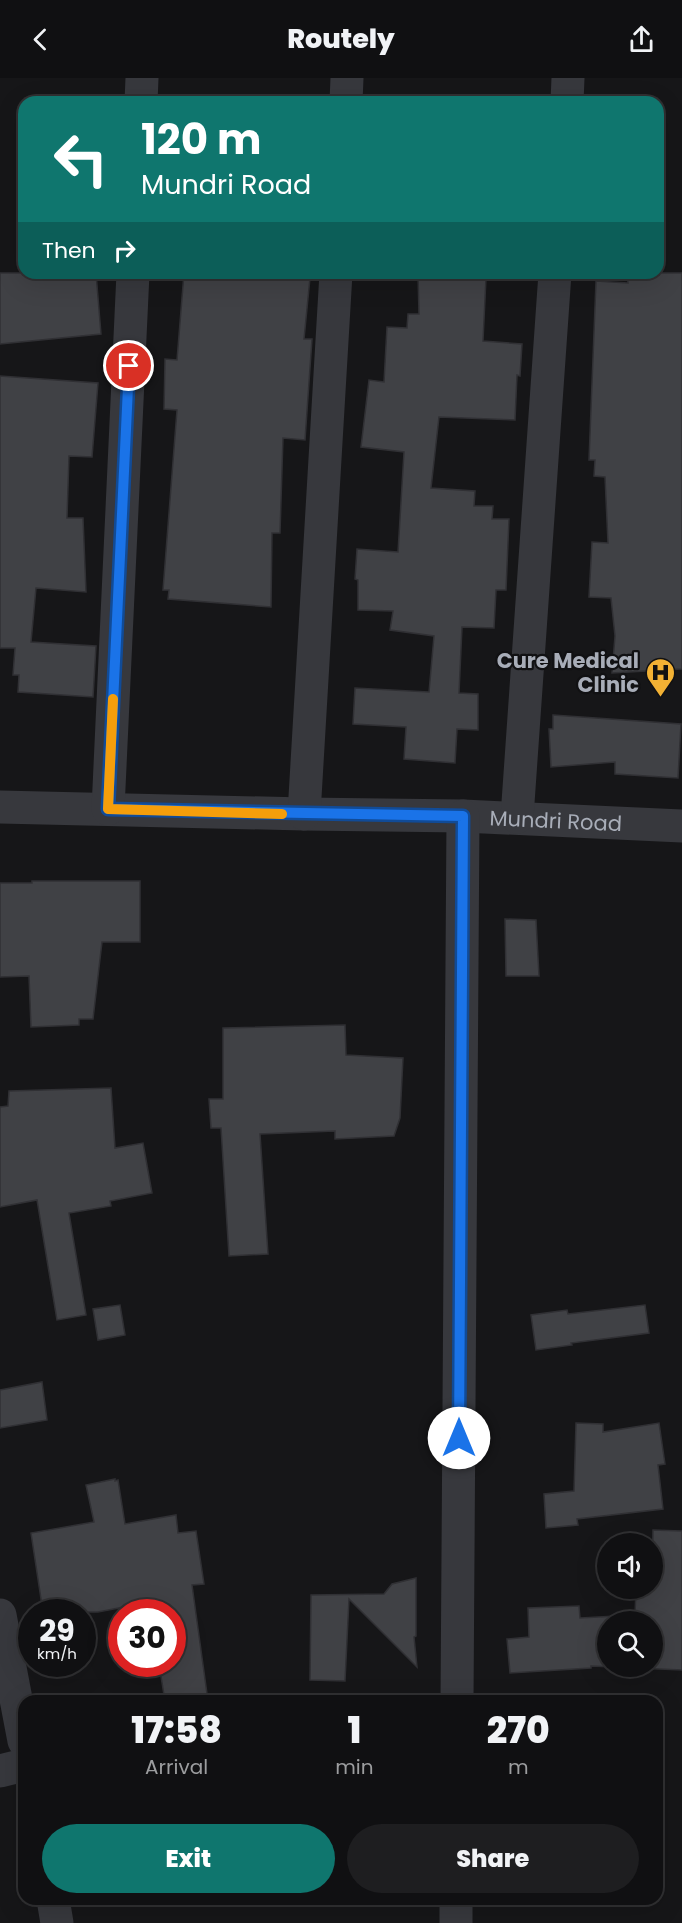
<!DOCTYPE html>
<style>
:root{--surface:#101012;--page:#1e1e20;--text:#f1f3f6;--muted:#9c9d9f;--line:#303032;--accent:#0f766e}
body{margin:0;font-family:Poppins,sans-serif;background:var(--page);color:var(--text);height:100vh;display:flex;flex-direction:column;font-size:22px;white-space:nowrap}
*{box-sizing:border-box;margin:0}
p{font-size:20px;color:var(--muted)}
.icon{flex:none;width:33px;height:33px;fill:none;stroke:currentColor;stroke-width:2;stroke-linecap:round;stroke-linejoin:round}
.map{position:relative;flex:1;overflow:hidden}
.sheet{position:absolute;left:18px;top:1617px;width:645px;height:210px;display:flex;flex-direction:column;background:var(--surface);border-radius:18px;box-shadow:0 6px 24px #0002,0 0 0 2px var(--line)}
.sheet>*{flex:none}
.hud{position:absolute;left:18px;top:18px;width:646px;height:183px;border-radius:18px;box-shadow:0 6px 24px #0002,0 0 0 2px var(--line);background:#0f766e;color:#fff;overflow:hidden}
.controls{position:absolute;left:597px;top:1455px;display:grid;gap:12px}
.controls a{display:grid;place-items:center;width:66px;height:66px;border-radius:50%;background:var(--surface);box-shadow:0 6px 24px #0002,0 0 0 2px var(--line);font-size:30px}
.speed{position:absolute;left:18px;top:1521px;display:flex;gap:12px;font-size:30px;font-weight:700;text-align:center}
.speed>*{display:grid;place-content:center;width:78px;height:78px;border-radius:50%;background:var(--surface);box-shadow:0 6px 24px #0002,0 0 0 2px var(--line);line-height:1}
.speed small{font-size:15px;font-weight:400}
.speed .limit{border:9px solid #d22;background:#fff;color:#111}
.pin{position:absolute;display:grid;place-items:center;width:51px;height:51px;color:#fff;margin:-26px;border:3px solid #fff;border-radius:50%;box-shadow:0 2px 6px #0007}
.me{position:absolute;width:66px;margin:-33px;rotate:0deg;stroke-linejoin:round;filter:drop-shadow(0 0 4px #0008)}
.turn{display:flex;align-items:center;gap:21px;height:126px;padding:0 24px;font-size:27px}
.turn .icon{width:78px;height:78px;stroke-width:2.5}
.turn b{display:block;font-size:42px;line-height:51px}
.then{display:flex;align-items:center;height:57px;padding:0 24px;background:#0003;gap:12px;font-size:22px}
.eta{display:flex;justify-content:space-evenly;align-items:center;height:102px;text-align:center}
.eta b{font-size:36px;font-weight:800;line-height:42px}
.primary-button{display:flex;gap:12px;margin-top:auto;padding:12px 24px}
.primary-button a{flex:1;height:69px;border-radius:36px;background:var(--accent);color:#fff;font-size:24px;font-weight:800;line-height:69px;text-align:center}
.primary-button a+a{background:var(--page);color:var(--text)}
header{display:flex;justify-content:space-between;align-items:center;height:78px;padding:0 24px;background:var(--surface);font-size:27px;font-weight:800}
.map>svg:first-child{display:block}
.building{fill:#404145;stroke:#303034;stroke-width:1.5;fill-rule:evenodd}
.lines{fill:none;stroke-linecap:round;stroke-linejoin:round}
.street{stroke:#37383d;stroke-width:33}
.route-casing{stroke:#114b97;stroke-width:15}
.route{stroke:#1a73e8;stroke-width:10}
.slow{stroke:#f59e0b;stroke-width:10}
.labels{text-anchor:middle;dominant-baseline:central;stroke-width:4.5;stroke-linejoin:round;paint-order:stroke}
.poi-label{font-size:21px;font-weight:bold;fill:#a8adb8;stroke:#111113;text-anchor:end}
.street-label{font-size:21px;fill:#a8adb8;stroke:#111113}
</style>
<header><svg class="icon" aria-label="back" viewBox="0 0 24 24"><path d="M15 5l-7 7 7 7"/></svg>Routely<svg class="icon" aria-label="share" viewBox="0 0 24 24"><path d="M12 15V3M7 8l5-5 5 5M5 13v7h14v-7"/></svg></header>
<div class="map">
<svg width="682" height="1845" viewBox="0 0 682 1845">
<rect width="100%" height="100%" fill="#161618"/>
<g class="building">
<polygon points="0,195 96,195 101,256 0,266"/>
<polygon points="184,195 291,195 291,198 310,200 304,261 312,261 305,362 283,360 280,455 272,455 271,529 168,521 169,512 163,512 177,332 164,331 165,281 177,282"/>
<polygon points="627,195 682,195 682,591 612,595 615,558 611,520 589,519 592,464 608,465 605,399 594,398 595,382 589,382 596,203 628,205"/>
<polygon points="418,197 486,200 483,263 522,266 520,298 517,297 515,342 439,339 431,410 475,413 474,428 493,428 492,441 509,441 506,512 496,512 494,550 462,549 459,615 478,616 478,652 457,651 455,685 404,681 406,649 353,646 355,610 429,614 434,558 390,552 393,533 358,532 358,502 355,501 357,471 398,474 404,374 361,369 369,302 384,304 387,249 407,250 408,236 419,236"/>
<polygon points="0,298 98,305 92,379 69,378 67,440 83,440 86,514 36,510 31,564 96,568 93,619 18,614 19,597 13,597 15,570 0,570"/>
<polygon points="553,637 681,646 678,700 615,696 615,684 551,689 549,651 553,651"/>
<polygon points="32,803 140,803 140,864 102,864 93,941 79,941 79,947 31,949 29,898 0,899 0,805 32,805"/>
<polygon points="505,841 536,842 539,898 506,898"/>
<polygon points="345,947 346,977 403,980 400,1040 394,1058 335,1061 335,1053 260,1056 268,1176 229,1178 221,1050 211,1050 209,1021 223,1021 223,950"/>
<polygon points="111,1010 115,1070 143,1065 152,1115 110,1123 111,1128 69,1135 86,1237 57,1242 37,1122 0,1129 0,1029 8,1028 9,1013"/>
<polygon points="120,1227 125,1257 98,1262 93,1231"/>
<polygon points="645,1227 649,1255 571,1265 572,1267 536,1272 531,1237 567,1232 568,1236"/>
<polygon points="42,1304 47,1342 0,1350 0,1312"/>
<polygon points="576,1345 603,1346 603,1354 659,1345 665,1386 658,1387 663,1431 577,1441 578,1447 546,1450 544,1416 574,1413"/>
<polygon points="115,1401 115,1403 118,1402 125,1446 176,1437 178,1455 196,1453 204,1506 192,1507 208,1623 165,1623 159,1586 172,1586 172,1534 151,1534 150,1524 98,1534 43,1534 31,1455 94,1444 86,1407"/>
<path d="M653 1452 682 1453V1592L591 1588V1590L510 1595 507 1561 529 1559 528 1530 579 1528 580 1540 635 1537 636 1510H652ZM608 1544H652V1588H608Z"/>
<polygon points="416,1500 416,1558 414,1559 417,1589 349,1521 345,1603 310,1602 311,1517 384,1516 392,1506"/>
</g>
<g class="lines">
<g class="street">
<polyline points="141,24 142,0"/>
<polyline points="346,24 347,0"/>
<polyline points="567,24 568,0"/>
<path id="s1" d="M0 729 304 736 463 738 682 748"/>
<polyline points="108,731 133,195"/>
<polyline points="304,736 336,195"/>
<polyline points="517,739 555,195"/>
<polyline points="0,1537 24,1663"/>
<polyline points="457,1623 463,738"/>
<polyline points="0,1693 24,1687"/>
<polyline points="53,1821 57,1845"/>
<polyline points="456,1845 456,1821"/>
</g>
</g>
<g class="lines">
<defs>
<polyline id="route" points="129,288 108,731 463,738 459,1360"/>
</defs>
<use href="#route" class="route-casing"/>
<use href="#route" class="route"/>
<polyline class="slow" points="113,621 108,731 282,736"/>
</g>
<defs>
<symbol id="hospital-pin" viewBox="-11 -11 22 30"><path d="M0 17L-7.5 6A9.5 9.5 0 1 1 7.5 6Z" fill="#f2b134" stroke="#111113"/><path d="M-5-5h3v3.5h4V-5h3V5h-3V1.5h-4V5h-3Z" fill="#111"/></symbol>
</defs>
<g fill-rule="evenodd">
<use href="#hospital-pin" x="644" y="578" width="33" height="45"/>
</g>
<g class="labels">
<g class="poi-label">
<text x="639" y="582">Cure Medical<tspan x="639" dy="24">Clinic</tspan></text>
</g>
<g class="street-label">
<text stroke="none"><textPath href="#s1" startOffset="556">Mundri Road</textPath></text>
</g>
</g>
</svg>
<div class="controls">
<a><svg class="icon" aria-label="sound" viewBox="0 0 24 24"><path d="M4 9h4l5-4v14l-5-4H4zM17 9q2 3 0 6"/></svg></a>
<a><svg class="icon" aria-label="search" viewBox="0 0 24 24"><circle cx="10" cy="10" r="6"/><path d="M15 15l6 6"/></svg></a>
</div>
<div class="speed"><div>29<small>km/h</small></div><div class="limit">30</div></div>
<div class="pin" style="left:129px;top:288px;background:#d93025"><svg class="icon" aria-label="arrive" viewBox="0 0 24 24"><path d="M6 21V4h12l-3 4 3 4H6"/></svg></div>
<svg class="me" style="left:459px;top:1360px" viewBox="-20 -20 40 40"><circle r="19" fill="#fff"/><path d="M0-13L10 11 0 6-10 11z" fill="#1a73e8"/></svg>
<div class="hud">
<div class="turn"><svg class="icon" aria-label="left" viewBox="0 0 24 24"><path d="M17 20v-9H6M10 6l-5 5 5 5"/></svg><div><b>120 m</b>Mundri Road</div></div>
<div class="then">Then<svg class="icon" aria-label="right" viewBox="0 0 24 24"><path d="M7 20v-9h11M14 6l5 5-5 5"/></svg></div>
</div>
<section class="sheet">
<div class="eta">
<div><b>17:58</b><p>Arrival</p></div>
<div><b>1</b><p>min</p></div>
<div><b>270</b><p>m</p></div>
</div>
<div class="primary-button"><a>Exit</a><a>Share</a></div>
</section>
</div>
